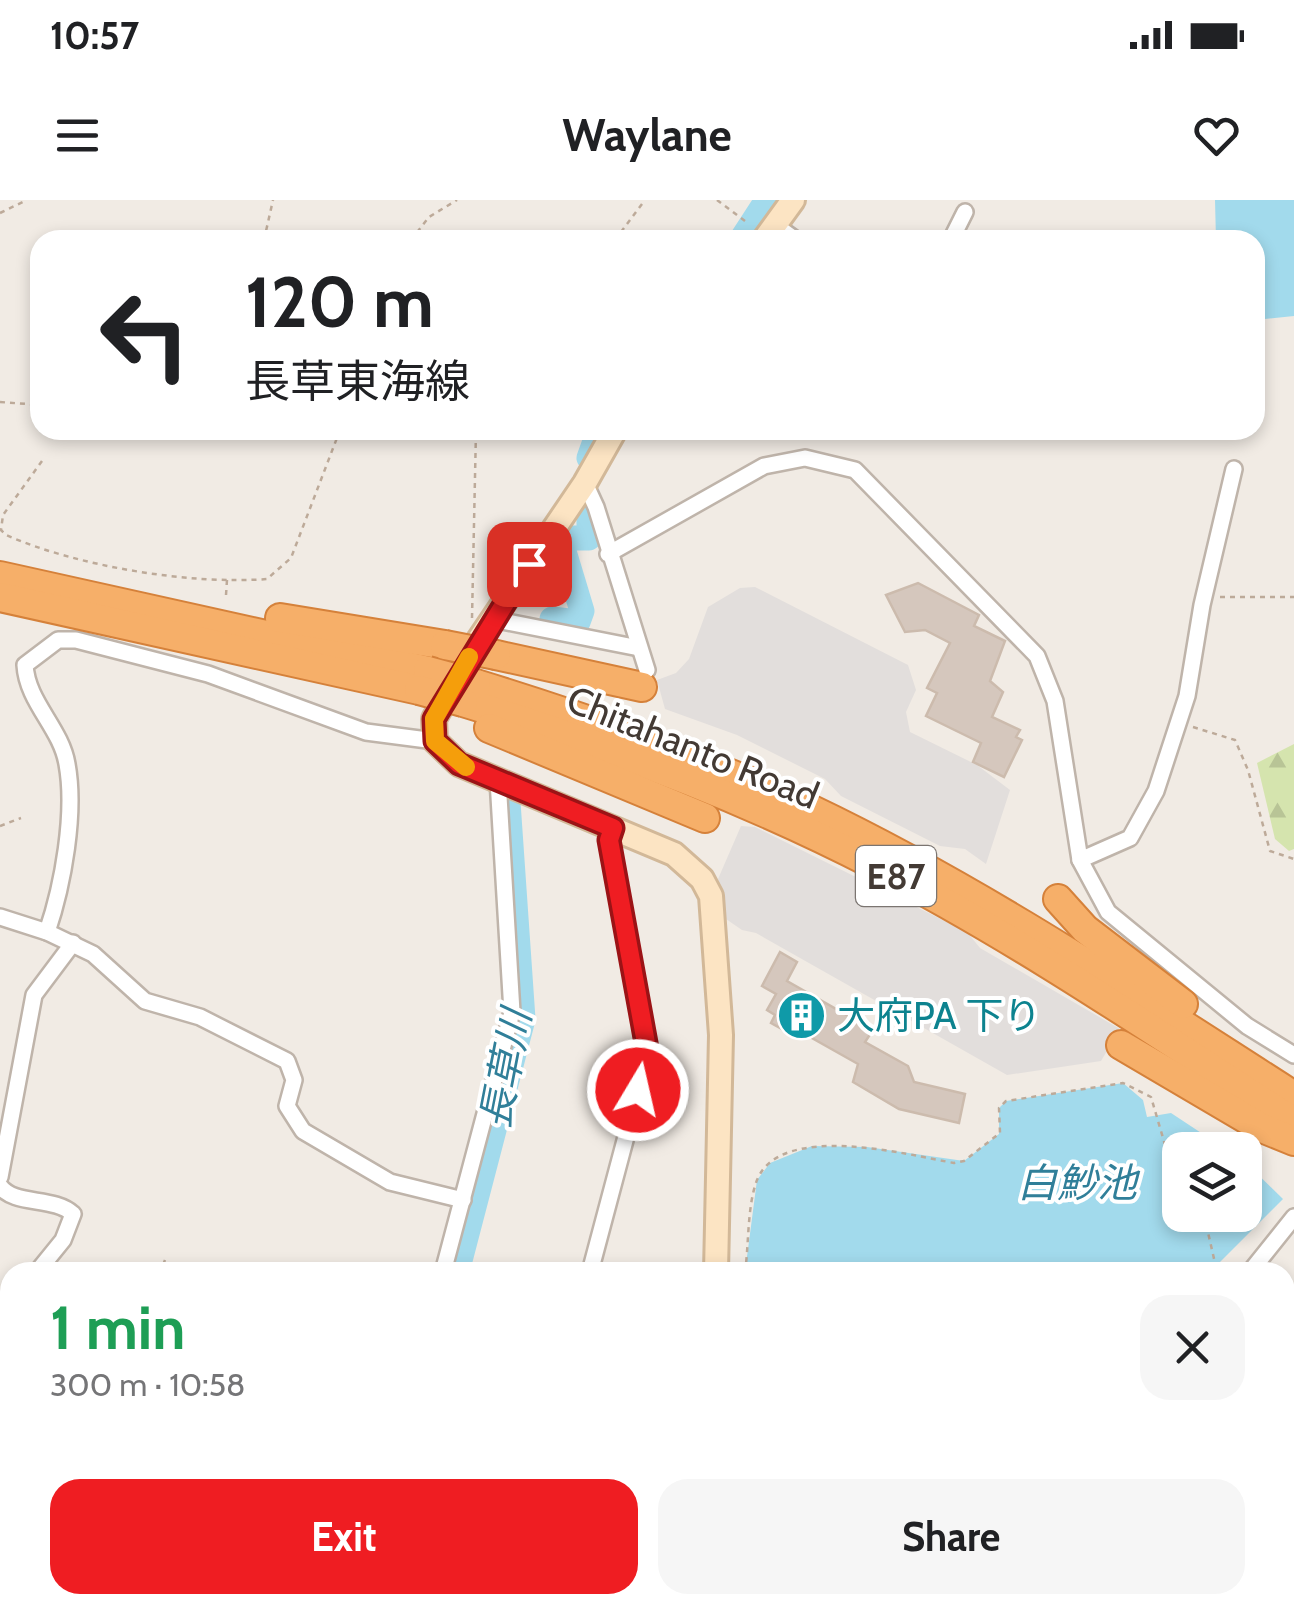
<!DOCTYPE html>
<meta charset="utf-8">
<style>
:root{--surface:#fff;--page:#f6f6f6;--text:#202124;--muted:#757577;--accent:#ef1d22}
body{margin:0;font-family:Cabin,"Noto Sans JP",sans-serif;background:var(--page);color:var(--text);height:100vh;display:flex;flex-direction:column;font-size:38px;white-space:nowrap}
*{box-sizing:border-box;margin:0}
p{font-size:32px;color:var(--muted)}
.icon{flex:none;width:55px;height:55px;fill:none;stroke:currentColor;stroke-width:2;stroke-linecap:round;stroke-linejoin:round}
.map{position:relative;flex:1;overflow:hidden}
.details{position:absolute;left:0px;top:1062px;width:1295px;height:352px;display:flex;flex-direction:column;background:var(--surface);border-radius:30px 30px 0 0;box-shadow:0 5px 15px #0003}
.details>*{flex:none}
.hud{position:absolute;left:30px;top:30px;width:1235px;height:210px;border-radius:30px;box-shadow:0 5px 15px #0003;background:#fff;color:var(--text);overflow:hidden}
.buttons{position:absolute;left:1162px;top:932px;display:grid;gap:20px}
.buttons a{display:grid;place-items:center;width:100px;height:100px;border-radius:20px;background:var(--surface);box-shadow:0 5px 15px #0003;font-size:50px}
.pin{position:absolute;display:grid;place-items:center;width:85px;height:85px;color:#fff;margin:-42px;border-radius:20px;box-shadow:0 5px 15px #0006}
.me{position:absolute;width:110px;margin:-55px;rotate:9deg;stroke-linejoin:round;filter:drop-shadow(0 0 8px #0008)}
.turn{display:flex;align-items:center;gap:35px;height:210px;padding:0 50px;font-size:45px}
.turn .icon{width:130px;height:130px;stroke-width:2.5}
.turn b{display:block;font-size:70px;line-height:85px}
.round{display:grid;place-items:center;flex:none;width:105px;height:105px;border-radius:30px;background:var(--page)}
.overview{display:flex;align-items:center;justify-content:space-between;height:170px;padding:0 50px}
h1{font-size:60px;font-weight:800;line-height:75px;color:#1e9e55}
.action{display:flex;gap:20px;margin-top:auto;padding:20px 50px}
.action a{flex:1;height:115px;border-radius:30px;background:var(--accent);color:#fff;font-size:40px;font-weight:800;line-height:115px;text-align:center}
.action a+a{background:var(--page);color:var(--text)}
.status{display:flex;justify-content:space-between;align-items:center;height:70px;padding:0 50px;background:var(--surface);direction:ltr}
.status svg{height:28px;fill:currentColor}
header{display:flex;justify-content:space-between;align-items:center;height:130px;padding:0 50px;background:var(--surface);font-size:45px;font-weight:800}
.map>svg:first-child{display:block}
.forest{fill:url(#forest-firs)}
.parking{fill:#e2dedc}
.water{fill:#a2daec}
.lines{fill:none;stroke-linecap:round;stroke-linejoin:round}
.river{stroke:#a2daec;stroke-width:25}
.building{fill:#d5c7bd;stroke:#ccbbad;stroke-width:2.5}
.street-casing{stroke:#bfb4aa;stroke-width:20}
.secondary-casing{stroke:#d2b898;stroke-width:28}
.highway-casing{stroke:#d5813a;stroke-width:32}
.path{stroke:#bdaa99;stroke-width:2.5;stroke-dasharray:5 5;stroke-linecap:butt}
.street{stroke:#fff;stroke-width:15}
.secondary{stroke:#fce4c3;stroke-width:22}
.highway{stroke:#f6af69;stroke-width:28}
.highway-bridge-casing{stroke:#d5813a;stroke-width:32;stroke-linecap:butt}
.highway-bridge{stroke:#f6af69;stroke-width:28}
.route-casing{stroke:#9b1316;stroke-width:25}
.route{stroke:#ef1d22;stroke-width:18}
.slow{stroke:#f59e0b;stroke-width:18}
.labels{text-anchor:middle;dominant-baseline:central;stroke-width:8;stroke-linejoin:round;paint-order:stroke}
.shield{fill:#fff;stroke:#7b7571;stroke-width:2.5}
.shield-label{font-size:35px;font-weight:bold;fill:#433a34}
.street-label{font-size:38px;fill:#433a34;stroke:#fff}
.culture-label{font-size:38px;fill:#0d838f;stroke:#fff;text-anchor:start}
.water-label{font-size:40px;font-style:italic;fill:#307f99;stroke:#fff}
</style>
<div class="status"><b>10:57</b><svg viewBox="0 0 49 12"><path d="M0 12V9h3v3zM5 12V6h3v6zM10 12V3h3v9zM15 12V0h3v12zM26 1h20v11H26zM47 4h2v5h-2z"/></svg></div>
<header><svg class="icon" aria-label="menu" viewBox="0 0 24 24"><path d="M4 6h16M4 12h16M4 18h16"/></svg>Waylane<svg class="icon" aria-label="heart" viewBox="0 0 24 24"><path d="M12 20l-8-8c-3-5 5-10 8-4 3-6 11-1 8 4z"/></svg></header>
<div class="map">
<svg width="1294" height="1414" viewBox="0 0 1294 1414">
<defs>
<pattern id="forest-firs" width="22" height="20" patternUnits="userSpaceOnUse" patternTransform="scale(2.5)"><rect width="22" height="20" fill="#d5e4ae"/><path d="M5 1l3.5 6h-7zM16 11l3.5 6h-7z" fill="#b8c496"/></pattern>
</defs>
<rect width="100%" height="100%" fill="#f1ebe4"/>
<polygon class="forest" points="1294,544 1294,649 1289,651 1275,639 1257,563"/>
<g class="parking">
<polygon points="755,387 908,465 916,490 906,512 910,532 977,565 1010,590 986,664 965,649 940,646 841,596 825,579 737,535 665,509 657,480 676,473 689,459 708,407 740,388"/>
<polygon points="741,626 755,627 967,732 980,748 1120,829 1101,861 1007,875 756,733 742,730 726,719 718,679"/>
</g>
<g class="water">
<polygon points="1215,0 1294,0 1294,116 1255,120 1255,40 1216,40"/>
<polygon points="1123,883 1143,900 1147,917 1171,913 1227,950 1180,950 1180,1015 1245,1015 1245,962 1283,999 1210,1072 745,1072 757,980 770,963 812,946 867,947 964,961 999,934 999,908 1006,901"/>
</g>
<g class="lines">
<g class="river">
<polyline points="741,40 767,0"/>
<polyline points="589,258 599,230"/>
<polyline points="552,419 578,422 582,411 560,338 589,338 589,314"/>
<polyline points="457,1072 523,819 508,602"/>
<polyline points="317,1414 320,1405"/>
</g>
</g>
<g class="building">
<polygon points="918,383 979,415 974,426 1005,441 990,481 1003,492 992,517 1020,530 1016,537 1022,540 1004,577 973,562 981,543 926,516 937,493 927,488 950,443 925,430 905,432 886,395"/>
<polygon points="780,752 797,762 787,781 873,830 865,842 908,866 914,882 965,894 959,923 899,909 853,882 858,864 794,828 791,834 771,823 775,815 767,810 776,794 762,786"/>
</g>
<g class="lines">
<defs>
<g id="street">
<polyline points="775,25 796,40"/>
<polyline points="951,40 965,12"/>
<polyline points="585,283 596,307 647,470"/>
<polyline points="608,354 764,266 805,258 855,270 1037,456 1055,501 1080,660 1108,712 1247,826 1294,855"/>
<polyline points="492,419 639,448"/>
<polyline points="1080,660 1130,638 1156,591 1187,496 1202,405 1234,269"/>
<polyline points="0,717 47,732 93,754 145,801 200,817 287,861 294,880 287,906 303,931 390,982 463,1000"/>
<path d="M47 732C63 685 76 613 67 564 61 528 27 502 25 465L58 440H76L208 474 366 532 435 541"/>
<polyline points="0,977 34,795 73,743"/>
<path d="M0 986C14 1006 54 996 73 1014L63 1040 37 1072"/>
<polyline points="443,1072 512,812 498,580"/>
<polyline points="590,1072 648,854 609,639 613,629"/>
<polyline points="1250,1072 1294,1017"/>
<polyline points="0,1341 10,1343"/>
<polyline points="1285,1389 1294,1383"/>
<polyline points="297,1405 307,1414"/>
<polyline points="571,1405 572,1414"/>
<polyline points="613,1405 625,1414"/>
<polyline points="1171,1405 1177,1414"/>
<polyline points="380,1414 384,1405"/>
<polyline points="1225,1414 1246,1405"/>
</g>
<g id="secondary">
<polyline points="764,40 793,0"/>
<polyline points="615,230 585,283 480,438 434,519 435,541 459,564 674,654 702,679 711,696 721,835 716,1072"/>
<polyline points="488,1414 495,1405"/>
</g>
<g id="highway">
<polyline points="0,376 428,471"/>
<polyline points="0,397 419,490"/>
<polyline points="280,418 445,445"/>
<polyline points="496,455 642,487"/>
<path d="M476 484C590 519 702 558 810 609 980 690 1136 795 1294 896"/>
<path d="M463 502C605 545 741 596 873 664 1019 739 1156 833 1294 922"/>
<polyline points="489,528 705,618"/>
<polyline points="1058,699 1085,729 1183,804"/>
<polyline points="1121,845 1262,928 1294,941"/>
</g>
</defs>
<use href="#street" class="street-casing"/>
<use href="#secondary" class="secondary-casing"/>
<use href="#highway" class="highway-casing"/>
<g class="path">
<polyline points="717,0 749,24"/>
<polyline points="0,13 27,0"/>
<polyline points="264,40 273,0"/>
<polyline points="411,40 429,17 457,0"/>
<polyline points="615,40 645,0"/>
<polyline points="0,202 40,205"/>
<path d="M42 261 3 315 1 330 6 335C76 366 190 385 267 379L291 358 340 230"/>
<polyline points="226,395 227,380"/>
<polyline points="1220,397 1294,397"/>
<polyline points="472,418 476,230"/>
<polyline points="1193,527 1235,540 1248,570 1270,651 1294,659"/>
<polyline points="0,626 21,618"/>
<polyline points="1204,1015 1215,1063 1210,1072"/>
<polyline points="160,1072 165,1060"/>
<path d="M745 1072C749 1045 747 1006 757 980 781 921 909 955 954 963L964 961 1000 933 999 908 1006 901 1123 883 1151 897 1168 955 1177 957 1180 968"/>
<polyline points="178,1414 178,1405"/>
<polyline points="247,1414 250,1405"/>
</g>
<use href="#street" class="street"/>
<use href="#secondary" class="secondary"/>
<use href="#highway" class="highway"/>
<defs>
<g id="highway-bridge">
<polyline points="445,445 496,455"/>
<polyline points="428,471 476,484"/>
<polyline points="419,490 463,502"/>
</g>
</defs>
<use href="#highway-bridge" class="highway-bridge-casing"/>
<use href="#highway-bridge" class="highway-bridge"/>
</g>
<g class="lines">
<defs>
<polyline id="route" points="529,364 434,519 435,541 459,564 613,628 609,640 648,854 638,890"/>
</defs>
<use href="#route" class="route-casing"/>
<use href="#route" class="route"/>
<polyline class="slow" points="466,567 435,541 434,519 469,457"/>
</g>
<defs>
<symbol id="building-disc" viewBox="-11 -11 22 22"><circle r="9.5" fill="#0f9aa8" stroke="#fff"/><path d="M-4-6H4V6H1V3H-1V6H-4ZM-2.5-4.3h1.7v1.8h-1.7ZM.8-4.3h1.7v1.8H.8ZM-2.5-1h1.7V.8h-1.7ZM.8-1h1.7V.8H.8Z" fill="#fff"/></symbol>
</defs>
<g fill-rule="evenodd">
<use href="#building-disc" x="774" y="788" width="55" height="55"/>
</g>
<g class="labels">
<rect class="shield" x="856" y="646" width="80" height="60" rx="8"/>
<g class="shield-label">
<text x="896" y="676">E87</text>
</g>
<g class="street-label">
<text transform="translate(693 547) rotate(22)">Chitahanto Road</text>
</g>
<g class="culture-label">
<text x="837" y="815">大府PA 下り</text>
</g>
<g class="water-label">
<text transform="translate(505 869) rotate(-79)">長草川</text>
<text x="1077" y="982">白魦池</text>
</g>
</g>
</svg>
<div class="buttons">
<a><svg class="icon" aria-label="layers" viewBox="0 0 24 24"><path d="M12 4l9 5-9 5-9-5zM3 14l9 5 9-5"/></svg></a>
</div>
<div class="pin" style="left:529px;top:364px;background:#d93025"><svg class="icon" aria-label="arrive" viewBox="0 0 24 24"><path d="M6 21V4h12l-3 4 3 4H6"/></svg></div>
<svg class="me" style="left:638px;top:890px" viewBox="-20 -20 40 40"><circle r="17" fill="#ef1d22" stroke="#fff" stroke-width="3"/><path d="M0-11L8 9 0 5-8 9z" fill="#fff"/></svg>
<div class="hud">
<div class="turn"><svg class="icon" aria-label="left" viewBox="0 0 24 24"><path d="M17 20v-9H6M10 6l-5 5 5 5"/></svg><div><b>120 m</b>長草東海線</div></div>
</div>
<section class="details">
<div class="overview"><div><h1>1 min</h1><p>300 m · 10:58</p></div><a class="round"><svg class="icon" aria-label="close" viewBox="0 0 24 24"><path d="M6 6l12 12M18 6L6 18"/></svg></a></div>
<div class="action"><a>Exit</a><a>Share</a></div>
</section>
</div>
